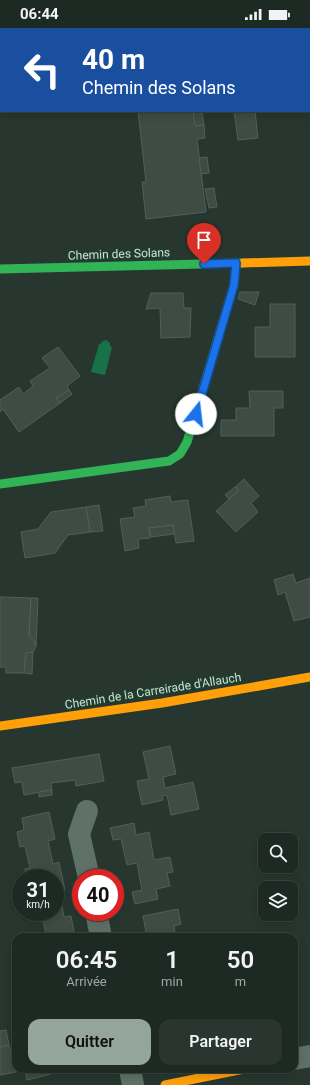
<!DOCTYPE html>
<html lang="fr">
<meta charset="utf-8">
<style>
:root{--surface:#1d2923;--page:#2a3530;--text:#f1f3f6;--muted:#a0a6a6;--line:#3b4541;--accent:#94a59b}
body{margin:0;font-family:Roboto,sans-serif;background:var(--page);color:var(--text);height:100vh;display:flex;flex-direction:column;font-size:15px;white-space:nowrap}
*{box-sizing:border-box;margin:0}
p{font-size:13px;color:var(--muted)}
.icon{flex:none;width:22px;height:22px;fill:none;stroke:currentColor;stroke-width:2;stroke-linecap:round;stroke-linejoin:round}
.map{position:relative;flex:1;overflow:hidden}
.panel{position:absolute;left:12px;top:905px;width:286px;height:140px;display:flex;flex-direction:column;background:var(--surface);border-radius:12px;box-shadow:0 2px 10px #0003,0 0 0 1px var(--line)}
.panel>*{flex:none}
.guide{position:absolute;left:0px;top:0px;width:310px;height:84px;box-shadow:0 2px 10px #0003,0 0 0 1px var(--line);background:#1a4fa0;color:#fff;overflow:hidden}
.buttons{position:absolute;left:258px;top:805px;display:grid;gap:8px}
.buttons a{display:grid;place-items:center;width:40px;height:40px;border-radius:8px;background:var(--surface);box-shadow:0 2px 10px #0003,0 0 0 1px var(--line);font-size:20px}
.speed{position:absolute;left:12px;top:841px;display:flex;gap:8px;font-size:20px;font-weight:700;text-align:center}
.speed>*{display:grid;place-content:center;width:52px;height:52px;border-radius:50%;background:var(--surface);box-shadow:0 2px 10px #0003,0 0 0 1px var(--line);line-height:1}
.speed small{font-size:10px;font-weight:400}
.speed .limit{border:6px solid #d22;background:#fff;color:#111}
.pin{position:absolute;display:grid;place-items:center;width:34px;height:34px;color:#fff;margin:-41px -17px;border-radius:50% 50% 50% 0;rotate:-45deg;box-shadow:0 0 4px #0007}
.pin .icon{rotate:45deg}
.me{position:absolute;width:44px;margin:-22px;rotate:16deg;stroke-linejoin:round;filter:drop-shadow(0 0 3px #0008)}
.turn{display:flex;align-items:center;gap:14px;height:84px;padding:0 16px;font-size:18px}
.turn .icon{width:52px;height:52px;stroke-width:2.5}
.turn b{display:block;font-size:28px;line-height:34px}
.eta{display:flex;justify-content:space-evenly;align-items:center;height:68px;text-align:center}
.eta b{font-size:24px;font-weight:600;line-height:28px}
.action{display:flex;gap:8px;margin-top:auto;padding:8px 16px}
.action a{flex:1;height:46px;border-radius:12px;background:var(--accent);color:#111;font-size:16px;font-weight:600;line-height:46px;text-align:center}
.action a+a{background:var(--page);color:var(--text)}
.status{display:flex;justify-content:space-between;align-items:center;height:28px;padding:0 20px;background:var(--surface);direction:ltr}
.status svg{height:11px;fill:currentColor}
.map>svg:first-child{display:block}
.water{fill:#177149}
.building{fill:#3e4c44;stroke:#525f58}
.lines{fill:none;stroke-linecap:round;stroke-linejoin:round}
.street{stroke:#5f7268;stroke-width:22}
.fast{stroke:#30b455;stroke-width:9}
.slow{stroke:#ff9f0a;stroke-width:9}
.route-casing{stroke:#114b97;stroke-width:10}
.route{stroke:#1a73e8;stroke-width:7}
.labels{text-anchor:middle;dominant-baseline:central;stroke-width:3.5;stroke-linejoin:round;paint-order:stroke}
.street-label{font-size:12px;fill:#cee0d5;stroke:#203e2e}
</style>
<div class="status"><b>06:44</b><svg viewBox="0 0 49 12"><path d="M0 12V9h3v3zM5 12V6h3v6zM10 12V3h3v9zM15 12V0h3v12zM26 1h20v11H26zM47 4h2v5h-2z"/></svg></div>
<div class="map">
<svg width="310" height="1057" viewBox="0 0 310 1057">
<rect width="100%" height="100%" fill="#27372f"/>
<polygon class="water" points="106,312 110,315 110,318 112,319 105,347 91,344 99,316 100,316 103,313"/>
<g class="building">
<rect x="123" y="0" width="62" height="1"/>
<polygon points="138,83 193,83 195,98 204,97 205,110 197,111 206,184 146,191 142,154 146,154"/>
<polygon points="193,83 202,83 204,97 195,98"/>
<polygon points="234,83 255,83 258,110 238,112"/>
<polygon points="207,129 209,145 201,146 199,130"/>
<polygon points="214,160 217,179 209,180 205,161"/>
<polygon points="240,264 259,264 255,277 238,271"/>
<polygon points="151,265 183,265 184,280 191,280 190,309 161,310 160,280 146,281"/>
<polygon points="270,276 295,276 295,329 255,329 255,299 270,299"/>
<polygon points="58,319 80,348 67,358 69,362 56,370 60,375 19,404 3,381 0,384 0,372 19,359 23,366 33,358 30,353 50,340 42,330"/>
<polygon points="69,362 72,366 60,375 56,370"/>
<polygon points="249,363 283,363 283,380 274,380 274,408 221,408 221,392 236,392 236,380 250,380"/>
<polygon points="244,451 259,468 251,475 258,484 236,504 216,483 239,462 235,459"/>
<polygon points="235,459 239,462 229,471 225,467"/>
<polygon points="170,468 171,474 188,472 194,513 176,515 173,497 149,500 150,510 138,511 139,520 125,523 120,491 135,489 133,480 146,478 145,472"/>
<polygon points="99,477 103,503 90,504 86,479"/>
<polygon points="86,479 90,504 68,507 55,525 25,530 21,504 38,501 51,484"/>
<polygon points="173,497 174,506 151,509 149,500"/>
<polygon points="293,546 296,555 310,550 310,589 294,593 285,564 278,567 274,552"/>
<polygon points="0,569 31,570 29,608 34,613 36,618 33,624 26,625 24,645 6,645 6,639 0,639"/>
<polygon points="31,570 38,570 36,618 34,613 29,608"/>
<polygon points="33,624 32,646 24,645 26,625"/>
<polygon points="170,718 176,746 163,749 165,760 193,754 199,781 171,787 167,767 162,768 163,772 142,777 137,753 149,751 143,724"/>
<polygon points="99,726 104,753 76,758 75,752 51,755 52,762 24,767 22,754 15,755 12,740"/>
<polygon points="52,762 52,767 39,769 39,764"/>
<polygon points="49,784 55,811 48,813 53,836 59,834 65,862 55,864 55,850 26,850 25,841 30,840 25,818 20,819 17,804 24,802 22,790"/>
<polygon points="134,795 136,807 149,804 154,832 170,829 173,844 167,845 170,858 156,861 158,871 135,876 132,864 142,862 137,835 127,837 121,811 113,812 110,800"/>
<polygon points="62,878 64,889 71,888 75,909 39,909 38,907 46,906 43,893 41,894 39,884 55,884 55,879"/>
<polygon points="178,881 181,896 174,898 176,909 147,909 143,888"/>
<polygon points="6,1002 9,1017 0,1019 0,1003"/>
<polygon points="9,1017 16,1044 0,1047 0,1019"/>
<polygon points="25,1041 50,1041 51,1046 27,1052"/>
</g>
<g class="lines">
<g class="street">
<polyline points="87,783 79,806 89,850"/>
<polyline points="96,884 101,909"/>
<polyline points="294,1031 310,1028"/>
<polyline points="130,1041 133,1057"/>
</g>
<g class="fast">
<polyline points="0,241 243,235"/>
<polyline points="0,456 169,433 180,426 187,414 218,310"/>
</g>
<g class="slow">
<polyline points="243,235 310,233"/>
<polyline points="218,310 234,257 236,235"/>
<polyline points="0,698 162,675 310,649"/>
<polyline points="165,1057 244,1041"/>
</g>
</g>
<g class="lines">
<defs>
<polyline id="route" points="196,386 234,257 236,235 204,236"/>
</defs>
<use href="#route" class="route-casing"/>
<use href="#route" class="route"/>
</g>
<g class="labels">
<g class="street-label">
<text transform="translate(119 226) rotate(-2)">Chemin des Solans</text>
<text transform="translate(153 663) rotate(-9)">Chemin de la Carreirade d'Allauch</text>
</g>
</g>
</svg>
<div class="buttons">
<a><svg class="icon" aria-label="search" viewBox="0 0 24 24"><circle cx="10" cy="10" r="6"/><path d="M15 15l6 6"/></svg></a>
<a><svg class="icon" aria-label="layers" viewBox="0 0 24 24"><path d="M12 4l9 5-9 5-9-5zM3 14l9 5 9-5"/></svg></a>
</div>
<div class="speed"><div>31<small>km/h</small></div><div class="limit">40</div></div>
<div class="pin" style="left:204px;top:236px;background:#d93025"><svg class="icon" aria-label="arrive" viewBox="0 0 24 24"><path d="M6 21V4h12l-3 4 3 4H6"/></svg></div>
<svg class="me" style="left:196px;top:386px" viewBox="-20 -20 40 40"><circle r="19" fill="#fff"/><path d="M0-13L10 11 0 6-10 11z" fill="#1a73e8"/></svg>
<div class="guide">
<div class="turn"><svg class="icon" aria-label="left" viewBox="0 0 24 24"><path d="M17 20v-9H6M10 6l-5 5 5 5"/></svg><div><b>40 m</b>Chemin des Solans</div></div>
</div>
<section class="panel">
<div class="eta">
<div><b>06:45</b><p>Arrivée</p></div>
<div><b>1</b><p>min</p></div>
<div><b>50</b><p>m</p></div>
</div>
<div class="action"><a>Quitter</a><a>Partager</a></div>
</section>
</div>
